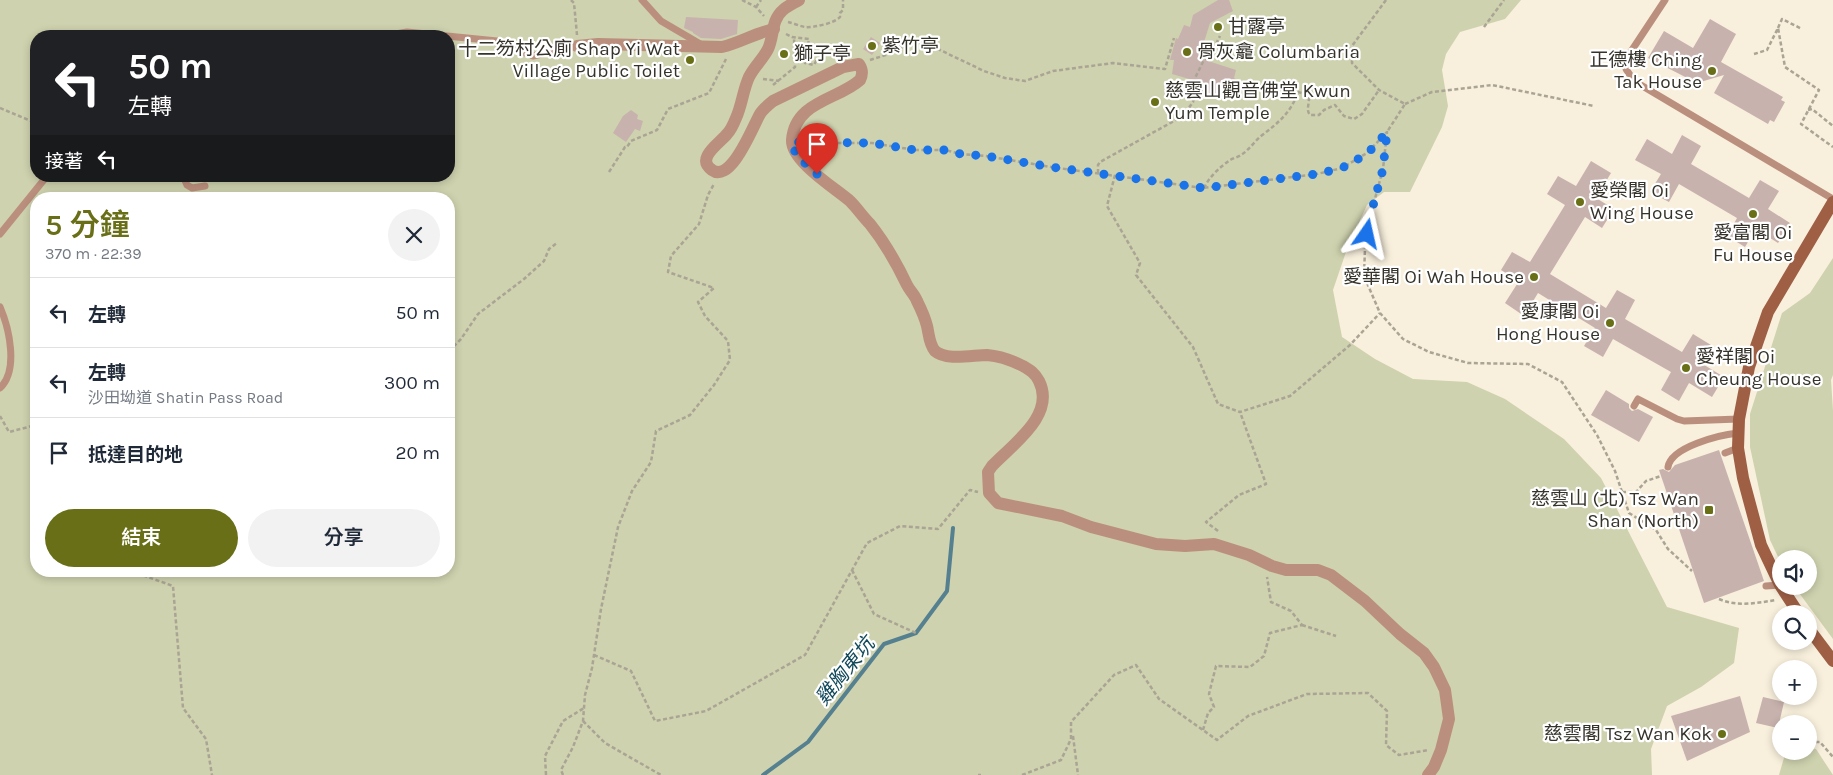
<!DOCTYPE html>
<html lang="zh-TW">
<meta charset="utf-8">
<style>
:root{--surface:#fff;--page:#f2f2f3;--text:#1f2937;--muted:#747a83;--line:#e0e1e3;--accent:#686f16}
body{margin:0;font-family:Karla,"Noto Sans TC",sans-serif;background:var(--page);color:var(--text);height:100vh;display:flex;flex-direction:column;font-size:19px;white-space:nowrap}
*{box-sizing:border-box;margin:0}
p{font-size:16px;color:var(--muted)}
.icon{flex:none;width:28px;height:28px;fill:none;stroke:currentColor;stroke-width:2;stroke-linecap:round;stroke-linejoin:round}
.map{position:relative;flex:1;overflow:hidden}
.panel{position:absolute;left:30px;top:192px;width:425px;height:385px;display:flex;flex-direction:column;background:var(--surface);border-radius:20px;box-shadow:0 2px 8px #0003}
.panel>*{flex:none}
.guide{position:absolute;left:30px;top:30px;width:425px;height:152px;border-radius:20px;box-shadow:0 2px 8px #0003;background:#202124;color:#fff;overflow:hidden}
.fabs{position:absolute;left:1772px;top:550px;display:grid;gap:10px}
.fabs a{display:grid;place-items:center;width:45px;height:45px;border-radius:50%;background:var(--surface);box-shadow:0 2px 8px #0003;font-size:25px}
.pin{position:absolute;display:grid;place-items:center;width:42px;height:42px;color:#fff;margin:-51px -21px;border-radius:50% 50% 50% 0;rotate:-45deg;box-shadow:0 0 5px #0007}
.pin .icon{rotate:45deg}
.me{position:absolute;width:55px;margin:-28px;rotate:11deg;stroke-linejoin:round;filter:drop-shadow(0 0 4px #0008)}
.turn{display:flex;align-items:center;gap:18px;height:105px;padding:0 15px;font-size:22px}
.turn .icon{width:65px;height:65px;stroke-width:2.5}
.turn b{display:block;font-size:35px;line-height:42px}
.then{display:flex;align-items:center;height:48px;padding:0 15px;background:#0003;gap:10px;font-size:19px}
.round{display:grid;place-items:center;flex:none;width:52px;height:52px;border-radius:26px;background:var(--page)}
.overview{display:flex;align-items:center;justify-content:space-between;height:85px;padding:0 15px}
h1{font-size:30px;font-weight:600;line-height:38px;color:var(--accent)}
.cta{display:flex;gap:10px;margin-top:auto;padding:10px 15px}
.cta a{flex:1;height:58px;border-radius:30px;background:var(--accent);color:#fff;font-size:20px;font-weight:600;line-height:58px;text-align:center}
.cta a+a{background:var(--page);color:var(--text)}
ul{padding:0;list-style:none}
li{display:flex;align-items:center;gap:15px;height:70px;padding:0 15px;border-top:1px solid var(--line)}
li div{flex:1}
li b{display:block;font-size:19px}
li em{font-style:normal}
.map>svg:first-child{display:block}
.green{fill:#ced2ae;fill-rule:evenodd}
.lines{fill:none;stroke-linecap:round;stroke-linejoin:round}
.stream{stroke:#54808f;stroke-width:4}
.building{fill:#c8b2ae}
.path{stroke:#aaa495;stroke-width:2.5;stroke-dasharray:4 2.5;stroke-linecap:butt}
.lane{stroke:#bb8f7d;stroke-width:7}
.street{stroke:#bb8f7d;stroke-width:12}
.secondary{stroke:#9e5f45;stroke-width:12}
.route{stroke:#1a73e8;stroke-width:9;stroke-dasharray:0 16.2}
.poi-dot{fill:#686f16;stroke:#fff;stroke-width:2}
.labels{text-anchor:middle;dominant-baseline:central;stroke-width:4.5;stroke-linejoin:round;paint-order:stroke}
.poi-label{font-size:19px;fill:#36332b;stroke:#fff;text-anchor:start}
.water-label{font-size:20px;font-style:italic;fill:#12495b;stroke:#fff}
</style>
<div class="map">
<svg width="1833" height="775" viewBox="0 0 1833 775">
<rect width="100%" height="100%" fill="#f8efdc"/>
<g class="green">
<path d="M0 0H1521L1505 19 1460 32 1446 54 1442 70 1448 106 1442 127 1410 192H1384L1367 205 1347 249 1333 290 1342 337 1375 359 1413 379 1467 382 1505 399 1564 439 1601 478 1667 607 1739 628 1734 663 1701 687 1667 706 1651 749 1652 775H0ZM36 36H449V176H36ZM36 199H449V571H36Z"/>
<polygon points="1833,258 1833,375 1831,380 1833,411 1833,639 1794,586 1809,586 1809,559 1781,559 1781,563 1770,540 1750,447 1750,414 1782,313 1810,293"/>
<polygon points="1809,748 1816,749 1833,775 1779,775 1786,751 1809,751"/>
</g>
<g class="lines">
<polyline class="stream" points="763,775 808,742 884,644 916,633 947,591 953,528"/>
</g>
<g class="building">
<polygon points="1218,0 1229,0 1233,11 1210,23 1199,58 1236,70 1234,78 1237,80 1233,93 1230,92 1227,99 1200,91 1203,83 1172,74 1174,60 1170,60 1176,38 1178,39 1184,25 1190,27 1193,15"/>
<polygon points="686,17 738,20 737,34 721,39 701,38 693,33 693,32 684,28"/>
<polygon points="1710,19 1736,34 1721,62 1783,97 1781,100 1785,102 1774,122 1770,120 1768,124 1714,93 1724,75 1697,83 1648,58 1664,31 1693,48"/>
<polygon points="871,37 880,43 872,55 863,49"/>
<polygon points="631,110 638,115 637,119 643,121 640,131 635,129 626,142 613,133 623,116"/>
<polygon points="1682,135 1701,146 1691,164 1749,198 1760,180 1779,191 1768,209 1790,223 1778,243 1756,229 1745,247 1727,236 1737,218 1679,184 1669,202 1650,192 1661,174 1635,160 1647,139 1672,154"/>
<polygon points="1591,161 1611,173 1596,198 1614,209 1602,228 1585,217 1550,274 1606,308 1617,290 1635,300 1625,319 1682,352 1693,334 1711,345 1701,363 1724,377 1712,397 1689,383 1679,401 1661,390 1671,372 1613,339 1603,357 1584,346 1595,328 1538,293 1524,316 1505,303 1519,281 1501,270 1512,252 1530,262 1565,205 1547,194 1558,176 1576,186"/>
<polygon points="1606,390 1629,404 1629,408 1632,411 1638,409 1653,417 1639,442 1591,415"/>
<polygon points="1719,450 1764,581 1704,603 1659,470 1663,469 1669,472 1675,465"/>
<polygon points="1740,696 1750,732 1687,761 1671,716"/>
<polygon points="1763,697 1784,702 1778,728 1756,723"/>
</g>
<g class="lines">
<g class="path">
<polyline points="571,0 574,3 577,35"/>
<polyline points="742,0 756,7 764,16"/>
<polyline points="1386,0 1352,46 1352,63 1379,90 1405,104 1387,132"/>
<polyline points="756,7 761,0"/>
<path d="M788 22C793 23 799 26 805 27 813 28 835 23 840 17V13L843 10V0"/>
<polyline points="1484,27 1504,0"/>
<polyline points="1778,28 1782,19 1802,29"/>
<polyline points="786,34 792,37 809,39 805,63 814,65 816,61 823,62"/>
<polyline points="1754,54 1767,50 1778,28 1785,67 1819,90 1801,124 1833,147"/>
<polyline points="870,60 889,54 908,44 918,43 940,50 984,71 1005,78 1025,81 1053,71 1113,63 1165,69 1174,38"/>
<polyline points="763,79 779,81"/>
<polyline points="773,85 795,67 794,37"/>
<polyline points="1405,104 1432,92 1492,85 1594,106"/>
<polyline points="0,108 36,123"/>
<polyline points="1808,110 1812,109 1833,126"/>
<polyline points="805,143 872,143 915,150 945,150 961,154 986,156 1051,167 1203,188 1317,174 1342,168 1367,153 1387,132 1383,169 1373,206 1365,248 1364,276 1380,313 1403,339 1429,352 1468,363 1528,364 1562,382 1597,435 1615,471 1629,513 1656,530 1668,549 1692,571"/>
<polyline points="609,172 625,147 627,147 631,141 657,130 668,109 709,93 726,59"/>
<polyline points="1098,173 1098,165 1100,162 1183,116 1193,102 1195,95 1195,78 1203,62 1213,50 1220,36"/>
<polyline points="1115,175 1107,206 1140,263 1136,275 1193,347 1218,404 1240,412 1290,396 1350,345 1380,313"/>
<path d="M1204 188C1209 177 1220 167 1230 160 1234 158 1238 157 1241 155 1249 150 1254 142 1261 136 1278 123 1291 113 1298 92L1308 95C1311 102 1305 109 1310 115H1319L1324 110 1335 105 1344 116 1354 119 1362 114 1379 90"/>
<polyline points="449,351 461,339 478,314 524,279 544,261 549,249 557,243"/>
<polyline points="449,410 450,414 449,415"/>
<polyline points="0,416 9,432 36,425"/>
<polyline points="1622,492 1636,492 1646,481 1661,476"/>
<polyline points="1218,531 1206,522 1239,495 1266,484 1240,412"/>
<polyline points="852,570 874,614 916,633"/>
<polyline points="131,571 173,586 183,708 206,739 212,775"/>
<path d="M1719 599C1737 607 1757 603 1776 600"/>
<polyline points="1302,625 1336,636"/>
<polyline points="594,655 631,671 655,721 706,711 805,655 867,543 900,526 938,529 970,490 978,492"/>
<polyline points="583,721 605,743 661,775"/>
<polyline points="1203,730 1208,713 1214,707 1209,694 1216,666 1250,667 1264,656 1270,633 1302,625 1291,611 1271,602 1267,577"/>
<polyline points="1073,736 1078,775"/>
<polyline points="1809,742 1820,742 1833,757"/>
<polyline points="546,775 545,756 563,721 584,708"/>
<polyline points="563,775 561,770 573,747 583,721 585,695 592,668 601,609 618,527 632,491 651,462 656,431 690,415 714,385 730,360 728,341 705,316 698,302 714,288 668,272 671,256 699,224 708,195 714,184"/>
<polyline points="978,775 981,775"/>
<polyline points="1022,775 1061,760 1071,739 1071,722 1114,675 1136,665 1159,699 1217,740 1248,716 1307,694 1368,693 1387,711 1386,745 1399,755 1429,750"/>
</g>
<g class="lane">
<polyline points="642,0 661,21 702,45"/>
<polyline points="1665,0 1628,56 1626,69 1634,81 1833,199"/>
<polyline points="384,36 407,32 497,41 533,56 577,46"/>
<polyline points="183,176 187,185 192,188 205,186"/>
<polyline points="0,234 47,176"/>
<path d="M0 307C9 328 19 370 0 388"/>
<polyline points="1634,406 1638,399 1677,419 1684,421 1739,419"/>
<polyline points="1725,453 1738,448"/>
<path d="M1668 467C1671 447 1719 435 1738 433"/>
<polyline points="1766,586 1780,585"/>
</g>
<g class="street">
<path d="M799 0C794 3 787 6 783 10 771 20 774 37 768 49 763 59 754 67 749 77 743 90 742 105 736 118 734 123 731 130 727 134 720 143 695 158 712 170 731 184 753 126 760 114 763 109 768 105 773 101L843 67 859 64C863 70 863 74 860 80 838 100 795 101 792 140 791 161 835 188 850 201 857 208 863 217 870 224 886 244 896 262 907 285 910 291 915 295 917 301 921 309 925 318 927 326 929 334 929 344 935 351 946 361 973 355 987 355 1000 356 1011 360 1023 366 1030 370 1035 373 1039 381 1056 415 1013 444 992 466L988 472 989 493 998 503 1062 516 1091 527 1156 544 1185 546 1214 544 1249 555 1272 566 1286 570H1318L1331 575 1365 601 1400 634 1424 653 1434 667 1445 690 1449 719 1441 750 1434 767 1428 775"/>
<path d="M577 46 598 44 722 47C740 43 755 33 774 29"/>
</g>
<g class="secondary">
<polyline points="1799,614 1780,585 1761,545 1743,478 1738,448 1739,419 1749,367 1768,312 1833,202"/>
<polyline points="1809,629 1833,661"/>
</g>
</g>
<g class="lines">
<polyline class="route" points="817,174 796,155 792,142 872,143 915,150 946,150 961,154 986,156 1051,167 1204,188 1317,174 1342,168 1367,154 1387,132 1383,169 1373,206 1367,234"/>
</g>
<g class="poi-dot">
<circle cx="1218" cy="27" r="5"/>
<circle cx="872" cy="46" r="5"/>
<circle cx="1187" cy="52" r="5"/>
<circle cx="784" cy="54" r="5"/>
<circle cx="690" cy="60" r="5"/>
<circle cx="1712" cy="71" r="5"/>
<circle cx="1155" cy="102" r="5"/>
<circle cx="1580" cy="202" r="5"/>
<circle cx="1753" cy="214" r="5"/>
<circle cx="1534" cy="277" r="5"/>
<circle cx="1610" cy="323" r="5"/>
<circle cx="1686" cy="368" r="5"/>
<rect x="1704" y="505" width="10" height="10" rx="2.5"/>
<circle cx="1722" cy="734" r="5"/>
</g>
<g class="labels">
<g class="poi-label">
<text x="1228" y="27">甘露亭</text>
<text x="882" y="46">紫竹亭</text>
<text x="680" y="49" text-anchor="end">十二笏村公廁 Shap Yi Wat<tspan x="680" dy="22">Village Public Toilet</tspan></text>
<text x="1197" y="52">骨灰龕 Columbaria</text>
<text x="794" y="54">獅子亭</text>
<text x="1702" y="60" text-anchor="end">正德樓 Ching<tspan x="1702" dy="22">Tak House</tspan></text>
<text x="1165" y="91">慈雲山觀音佛堂 Kwun<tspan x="1165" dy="22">Yum Temple</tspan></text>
<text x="1590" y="191">愛榮閣 Oi<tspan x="1590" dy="22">Wing House</tspan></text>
<text x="1753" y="233" text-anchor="middle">愛富閣 Oi<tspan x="1753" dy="22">Fu House</tspan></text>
<text x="1524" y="277" text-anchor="end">愛華閣 Oi Wah House</text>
<text x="1600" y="312" text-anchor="end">愛康閣 Oi<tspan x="1600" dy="22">Hong House</tspan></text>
<text x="1696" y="357">愛祥閣 Oi<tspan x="1696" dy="22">Cheung House</tspan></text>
<text x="1699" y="499" text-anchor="end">慈雲山 (北) Tsz Wan<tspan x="1699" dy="22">Shan (North)</tspan></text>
<text x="1712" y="734" text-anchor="end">慈雲閣 Tsz Wan Kok</text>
</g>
<g class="water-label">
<text transform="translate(845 671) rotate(-51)">雞胸東坑</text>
</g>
</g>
</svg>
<div class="fabs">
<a><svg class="icon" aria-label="sound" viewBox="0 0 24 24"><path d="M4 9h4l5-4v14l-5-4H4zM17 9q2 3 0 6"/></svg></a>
<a><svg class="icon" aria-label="search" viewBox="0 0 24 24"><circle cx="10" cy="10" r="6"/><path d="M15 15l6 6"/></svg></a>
<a>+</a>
<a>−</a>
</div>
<div class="pin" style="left:817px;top:174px;background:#d93025"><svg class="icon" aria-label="arrive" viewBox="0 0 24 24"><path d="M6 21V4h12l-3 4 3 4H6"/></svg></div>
<svg class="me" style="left:1367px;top:234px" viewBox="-20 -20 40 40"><path d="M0-17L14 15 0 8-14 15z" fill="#1a73e8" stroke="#fff" stroke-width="4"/></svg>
<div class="guide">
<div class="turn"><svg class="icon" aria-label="left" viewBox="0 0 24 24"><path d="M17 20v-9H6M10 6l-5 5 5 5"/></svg><div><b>50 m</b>左轉</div></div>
<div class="then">接著<svg class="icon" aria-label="left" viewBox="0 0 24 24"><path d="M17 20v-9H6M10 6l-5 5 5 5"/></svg></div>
</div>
<section class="panel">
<div class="overview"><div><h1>5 分鐘</h1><p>370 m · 22:39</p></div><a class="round"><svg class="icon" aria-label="close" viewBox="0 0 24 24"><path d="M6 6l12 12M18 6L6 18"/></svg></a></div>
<ul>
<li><svg class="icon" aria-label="left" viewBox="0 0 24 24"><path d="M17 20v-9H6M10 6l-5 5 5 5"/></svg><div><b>左轉</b></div><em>50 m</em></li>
<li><svg class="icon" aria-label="left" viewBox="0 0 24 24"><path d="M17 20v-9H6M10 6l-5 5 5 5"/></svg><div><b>左轉</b><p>沙田坳道 Shatin Pass Road</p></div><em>300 m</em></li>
<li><svg class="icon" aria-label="arrive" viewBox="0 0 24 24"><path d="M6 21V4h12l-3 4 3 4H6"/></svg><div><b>抵達目的地</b></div><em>20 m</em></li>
</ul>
<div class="cta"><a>結束</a><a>分享</a></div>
</section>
</div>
